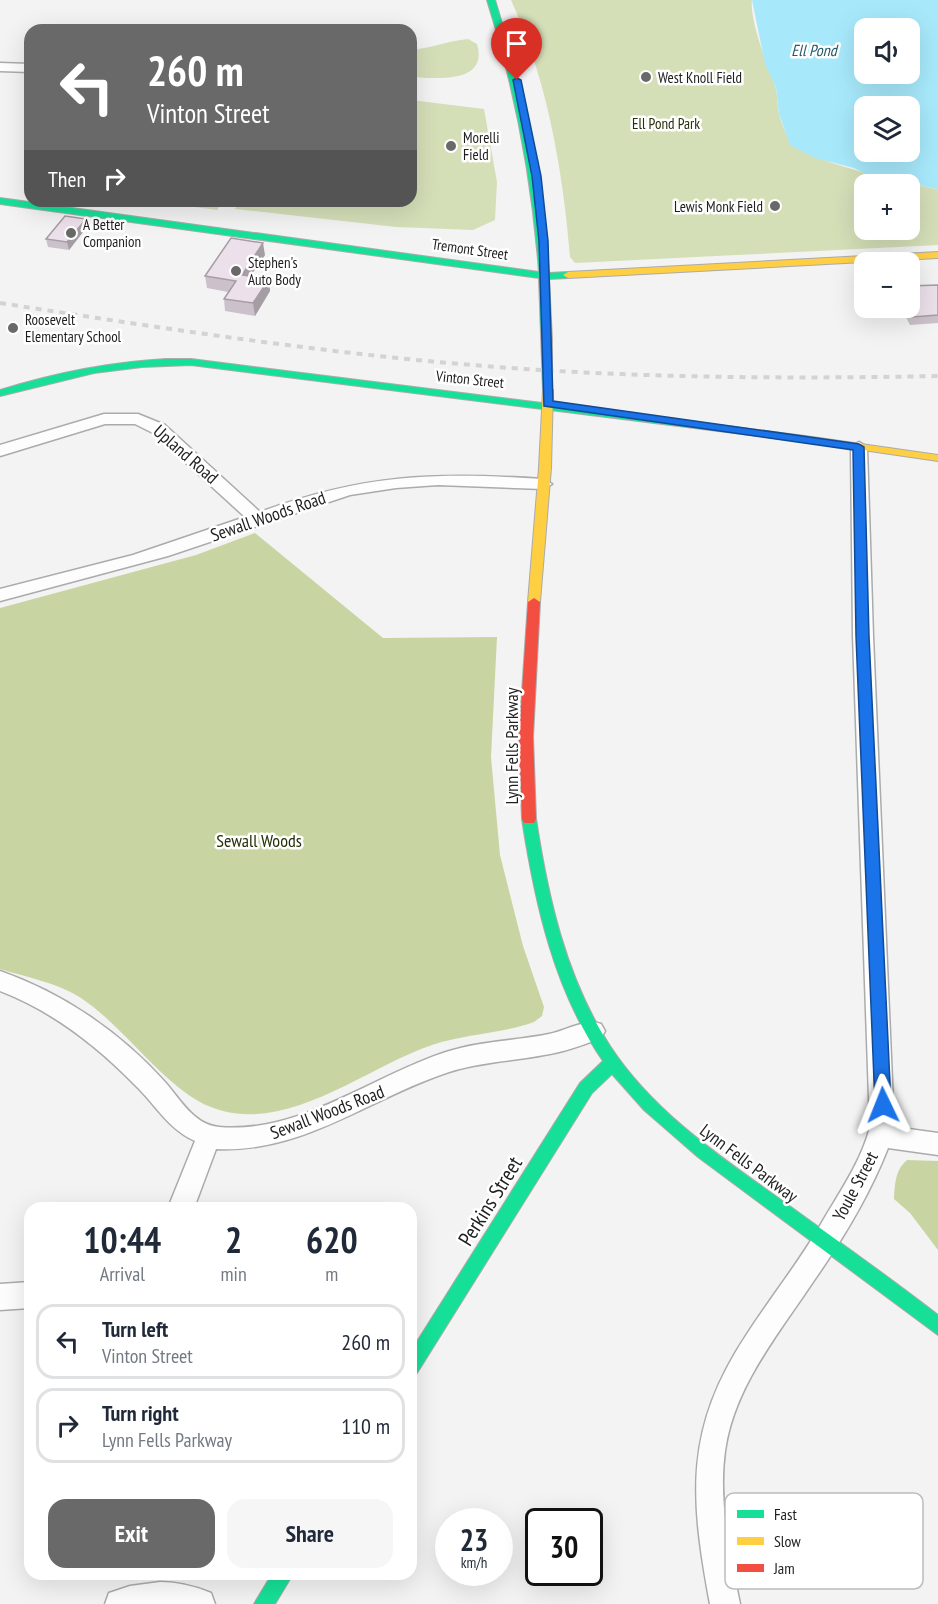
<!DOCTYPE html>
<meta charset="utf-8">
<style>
:root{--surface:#fff;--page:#f6f6f7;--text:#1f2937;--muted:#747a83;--line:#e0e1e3;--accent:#696969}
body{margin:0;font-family:"PT Sans Narrow",sans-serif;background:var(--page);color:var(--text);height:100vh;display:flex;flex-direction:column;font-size:22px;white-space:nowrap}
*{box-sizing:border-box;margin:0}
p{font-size:20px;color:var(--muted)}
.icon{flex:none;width:33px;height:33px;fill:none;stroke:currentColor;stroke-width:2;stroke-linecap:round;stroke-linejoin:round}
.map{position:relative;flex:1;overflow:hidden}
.panel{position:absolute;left:24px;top:1202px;width:393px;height:378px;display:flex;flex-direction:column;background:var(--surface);border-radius:18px;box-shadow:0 6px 24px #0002}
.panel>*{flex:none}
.top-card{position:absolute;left:24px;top:24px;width:393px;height:183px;border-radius:18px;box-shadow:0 6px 24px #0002;background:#696969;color:#fff;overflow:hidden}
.tools{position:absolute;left:854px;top:18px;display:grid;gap:12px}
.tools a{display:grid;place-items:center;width:66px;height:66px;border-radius:12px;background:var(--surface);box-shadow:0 6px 24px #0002;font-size:30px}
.speed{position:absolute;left:435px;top:1508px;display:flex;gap:12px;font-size:30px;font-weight:700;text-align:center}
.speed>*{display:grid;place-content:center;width:78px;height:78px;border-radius:50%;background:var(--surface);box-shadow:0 6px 24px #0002;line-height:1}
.speed small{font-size:15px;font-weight:400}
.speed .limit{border:3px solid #111;border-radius:9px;background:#fff;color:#111}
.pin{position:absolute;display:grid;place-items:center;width:51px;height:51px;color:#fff;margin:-62px -26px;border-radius:50% 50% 50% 0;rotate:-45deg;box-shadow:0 0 6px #0007}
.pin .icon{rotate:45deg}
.me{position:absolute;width:66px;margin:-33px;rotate:358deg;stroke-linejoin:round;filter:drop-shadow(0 0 4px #0008)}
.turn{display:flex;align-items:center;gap:21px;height:126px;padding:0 24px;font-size:27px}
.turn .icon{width:78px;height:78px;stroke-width:2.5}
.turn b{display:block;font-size:42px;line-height:51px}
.then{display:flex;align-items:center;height:57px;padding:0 24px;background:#0003;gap:12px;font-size:22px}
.eta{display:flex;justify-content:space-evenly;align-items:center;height:102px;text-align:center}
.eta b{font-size:36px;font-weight:700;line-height:42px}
.button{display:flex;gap:12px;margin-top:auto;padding:12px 24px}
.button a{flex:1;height:69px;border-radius:18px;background:var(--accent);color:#fff;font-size:24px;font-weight:700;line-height:69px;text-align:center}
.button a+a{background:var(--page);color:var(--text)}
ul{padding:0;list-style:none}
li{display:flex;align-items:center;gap:18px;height:75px;margin:0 12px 9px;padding:0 12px;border:3px solid var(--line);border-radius:18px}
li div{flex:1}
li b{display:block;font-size:22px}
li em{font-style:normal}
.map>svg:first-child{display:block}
.green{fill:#d4dfb8;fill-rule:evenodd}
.forest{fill:#c8d5a3}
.water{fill:#a7e9fb;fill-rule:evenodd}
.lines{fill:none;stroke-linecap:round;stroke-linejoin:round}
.street-casing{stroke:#ababab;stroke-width:3}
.fast-casing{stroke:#ababab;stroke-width:2}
.slow-casing{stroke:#ababab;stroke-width:2}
.jam-casing{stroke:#ababab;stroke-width:2}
.street{fill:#fdfdfd;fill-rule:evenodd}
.fast{fill:#16e098;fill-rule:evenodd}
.slow{fill:#ffcf43;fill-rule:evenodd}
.jam{fill:#f24e42;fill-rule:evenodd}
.rail{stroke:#d3d3d3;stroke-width:4;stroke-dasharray:6 6;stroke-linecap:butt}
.wall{fill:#cbc1ca}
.shaded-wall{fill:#a59da4}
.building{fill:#ece0eb;stroke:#a59da4;stroke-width:1.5}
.route{fill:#1a73e8;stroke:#114b97;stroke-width:1.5}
.poi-dot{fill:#696969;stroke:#fff;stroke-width:2}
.labels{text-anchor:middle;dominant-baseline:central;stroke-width:5;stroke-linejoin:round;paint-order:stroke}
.far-poi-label{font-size:15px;fill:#1f1e1f;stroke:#fff;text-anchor:start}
.far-park-label{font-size:15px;fill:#262f07;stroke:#fff}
.far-street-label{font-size:15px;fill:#1f1e1f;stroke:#fff}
.far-water-label{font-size:16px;font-style:italic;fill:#235866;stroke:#fff}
.street-label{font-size:18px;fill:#1f1e1f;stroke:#fff}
.park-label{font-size:18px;fill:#262f07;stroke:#fff}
.near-street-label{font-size:21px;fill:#1f1e1f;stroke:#fff}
.key{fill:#fff;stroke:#bcbcbc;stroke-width:1.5}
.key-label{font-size:16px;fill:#1f1e1f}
</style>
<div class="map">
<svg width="938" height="1604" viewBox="0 0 938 1604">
<rect width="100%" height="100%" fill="#f3f3f3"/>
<g class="green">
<path d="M511 0H752C749 18 767 65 774 83 778 93 777 104 779 114 781 123 786 132 789 140 797 160 913 185 938 189V245L575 263 570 257C563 171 547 79 511 0ZM864 184H909V230H864Z"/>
<path d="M468 39 477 44C489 85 434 78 411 77V50C431 48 448 41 468 39Z"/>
<polygon points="411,100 484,109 497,182 495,220 473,230 396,227 235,209 240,201 411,201"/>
<polygon points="151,201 223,201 217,210"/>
</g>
<g class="forest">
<path d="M255 533 383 638 497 637 491 757 500 855 523 946 544 1007 542 1016 534 1022C501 1034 465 1034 432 1045 358 1070 270 1150 190 1096 150 1068 121 1025 81 998 58 983 26 977 0 969V608L196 555Z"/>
<path d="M907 1160 938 1161V1250L910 1213 894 1199C895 1184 895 1170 907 1160Z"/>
</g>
<path class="water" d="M752 0H938V189L868 175 854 168 815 158 790 145 779 114 776 88 765 64ZM864 28H909V74H864ZM864 106H909V152H864Z"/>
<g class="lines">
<defs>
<g id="street">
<polygon points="0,63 30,64 30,72 0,71"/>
<path d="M104 414H138L165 425 260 512C364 474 434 472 543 479L552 484 543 489 438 485 396 488 350 495 168 556 0 601V589L133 555 245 517 153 433 135 424H105L0 456V445Z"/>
<path d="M859 442 867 447 873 636 894 1127 938 1133V1155L888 1148C870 1194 843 1239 815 1279 780 1332 734 1386 725 1451 718 1502 730 1554 740 1604H710C690 1497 684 1429 747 1334 771 1297 799 1262 821 1224 839 1193 861 1162 870 1127L853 636 851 447Z"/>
<path d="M0 971C63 993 120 1032 165 1082 180 1099 194 1125 219 1127 300 1134 372 1076 446 1052 479 1041 515 1041 549 1034 565 1031 586 1018 601 1024L605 1031 601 1038C583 1045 564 1052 544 1055 513 1061 480 1062 449 1072 369 1098 305 1153 216 1149L194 1208H168L195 1141C168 1129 156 1105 135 1085 96 1045 52 1011 0 991Z"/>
<polygon points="30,1282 30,1308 0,1310 0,1284"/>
<path d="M160 1582C178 1582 194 1586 211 1593L215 1604H105L109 1593 130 1586Z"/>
</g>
<g id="fast">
<path d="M487 0H495C523 90 541 179 549 273L568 272 573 275 568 278 549 279 552 340V392L548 393 543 390 539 278 0 204V198L539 272C532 179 515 89 487 0Z"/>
<path d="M166 359H191L805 436 810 439 805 442 191 365 142 367 94 373 0 396V390C55 373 109 362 166 359Z"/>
<path d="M529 814 534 815 536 819C548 898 566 978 610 1046 651 1109 716 1154 777 1197 831 1236 885 1274 938 1315V1335L698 1157 644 1110 612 1074 592 1093 417 1373 411 1376V1351L580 1083 603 1061C554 990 535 903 522 819L524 815Z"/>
<polygon points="272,1574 293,1574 275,1604 254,1604"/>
</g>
<g id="slow">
<polygon points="938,252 938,258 568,278 563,275 568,272"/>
<polygon points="548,387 553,390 551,468 540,602 534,606 528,602 539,468 543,390"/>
<polygon points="805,436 938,455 938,461 801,441 800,439"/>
</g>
<polygon id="jam" points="534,598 540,602 533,737 536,819 534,823 524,823 522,819 519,737 528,602"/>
</defs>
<use href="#street" class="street-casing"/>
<use href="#fast" class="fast-casing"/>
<use href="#slow" class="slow-casing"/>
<use href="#jam" class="jam-casing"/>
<use href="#street" class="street"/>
<use href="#fast" class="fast"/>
<use href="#slow" class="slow"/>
<use href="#jam" class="jam"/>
<path class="rail" d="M0 303C161 328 321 353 484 366 635 378 786 379 938 376"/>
</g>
<g class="wall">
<polygon points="86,219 87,227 69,250 48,247 46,239"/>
<polygon points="265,255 250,276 269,279 270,291 255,316 225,311 224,299 228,292 207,288 205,276"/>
<polygon points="938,285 938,323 910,325 901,308 909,308"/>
</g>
<g class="shaded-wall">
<polygon points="86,219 87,227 69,250 67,242"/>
<polygon points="263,243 265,255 243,287 242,275"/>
<polygon points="269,279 270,291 255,316 253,303"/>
</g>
<g class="building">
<polygon points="65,216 86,219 67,242 46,239"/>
<polygon points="231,238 263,243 242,275 269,279 253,303 224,299 236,281 205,276"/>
<polygon points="938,285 938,315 912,317 907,308 909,308 909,286"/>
</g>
<polygon class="route" points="517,78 521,80 541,176 548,241 553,401 859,444 864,447 869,636 891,1105 888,1110 883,1112 877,1110 875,1105 856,636 853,450 544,406 539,241 532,176 513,80"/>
<g class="poi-dot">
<circle cx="646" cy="77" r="6"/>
<circle cx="451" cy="146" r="6"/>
<circle cx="775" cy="206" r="6"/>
<circle cx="71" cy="233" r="6"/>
<circle cx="236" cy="271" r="6"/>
<circle cx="13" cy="328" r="6"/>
</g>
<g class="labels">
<g class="far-poi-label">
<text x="658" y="77">West Knoll Field</text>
<text x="463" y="137">Morelli<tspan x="463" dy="17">Field</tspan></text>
<text x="763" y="206" text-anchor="end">Lewis Monk Field</text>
<text x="83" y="224">A Better<tspan x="83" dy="17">Companion</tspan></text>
<text x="248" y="262">Stephen's<tspan x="248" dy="17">Auto Body</tspan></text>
<text x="25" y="319">Roosevelt<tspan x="25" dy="17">Elementary School</tspan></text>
</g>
<g class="far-park-label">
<text x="666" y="123">Ell Pond Park</text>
</g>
<g class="far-street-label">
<text transform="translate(470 249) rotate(8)">Tremont Street</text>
<text transform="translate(470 379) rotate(6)">Vinton Street</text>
</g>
<g class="far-water-label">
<text x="814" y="50">Ell Pond</text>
</g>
<g class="street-label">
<text transform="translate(186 454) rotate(41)">Upland Road</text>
<text transform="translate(268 516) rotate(-19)">Sewall Woods Road</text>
<text transform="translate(511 746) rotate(-90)">Lynn Fells Parkway</text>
<text transform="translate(327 1112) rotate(-21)">Sewall Woods Road</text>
<text transform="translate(749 1163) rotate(37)">Lynn Fells Parkway</text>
<text transform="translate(855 1186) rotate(-62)">Youle Street</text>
</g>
<g class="park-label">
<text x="259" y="840">Sewall Woods</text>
</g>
<g class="near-street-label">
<text transform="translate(490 1201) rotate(-58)">Perkins Street</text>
</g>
</g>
<rect x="725" y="1493" width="198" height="96" rx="9" class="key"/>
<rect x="737" y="1510" width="27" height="8" fill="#16e098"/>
<rect x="737" y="1537" width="27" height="8" fill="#ffcf43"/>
<rect x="737" y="1564" width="27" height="8" fill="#f24e42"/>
<g class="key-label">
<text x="774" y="1520">Fast</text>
<text x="774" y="1547">Slow</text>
<text x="774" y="1574">Jam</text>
</g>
</svg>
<div class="tools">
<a><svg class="icon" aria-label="sound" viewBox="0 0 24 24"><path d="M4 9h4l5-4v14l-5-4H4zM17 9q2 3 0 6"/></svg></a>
<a><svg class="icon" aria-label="layers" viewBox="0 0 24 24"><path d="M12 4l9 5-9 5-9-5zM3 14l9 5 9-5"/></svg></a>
<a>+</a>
<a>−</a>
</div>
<div class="speed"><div>23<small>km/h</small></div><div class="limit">30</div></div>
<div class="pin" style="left:517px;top:80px;background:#d93025"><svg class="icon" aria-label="arrive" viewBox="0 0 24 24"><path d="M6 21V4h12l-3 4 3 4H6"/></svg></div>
<svg class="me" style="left:883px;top:1105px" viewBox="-20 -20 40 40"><path d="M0-17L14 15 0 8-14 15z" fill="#1a73e8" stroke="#fff" stroke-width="4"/></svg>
<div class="top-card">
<div class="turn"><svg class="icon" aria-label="left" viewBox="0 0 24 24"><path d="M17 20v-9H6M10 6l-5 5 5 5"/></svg><div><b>260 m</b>Vinton Street</div></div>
<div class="then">Then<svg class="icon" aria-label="right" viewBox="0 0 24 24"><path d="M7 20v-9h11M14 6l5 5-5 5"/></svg></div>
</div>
<section class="panel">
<div class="eta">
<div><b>10:44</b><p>Arrival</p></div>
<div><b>2</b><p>min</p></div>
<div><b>620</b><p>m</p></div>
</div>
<ul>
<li><svg class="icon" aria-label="left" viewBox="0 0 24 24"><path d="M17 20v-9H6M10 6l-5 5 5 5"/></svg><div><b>Turn left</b><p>Vinton Street</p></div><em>260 m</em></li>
<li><svg class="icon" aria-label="right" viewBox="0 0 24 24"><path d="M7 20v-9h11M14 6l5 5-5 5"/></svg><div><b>Turn right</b><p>Lynn Fells Parkway</p></div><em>110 m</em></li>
</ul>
<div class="button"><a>Exit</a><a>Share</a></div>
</section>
</div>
